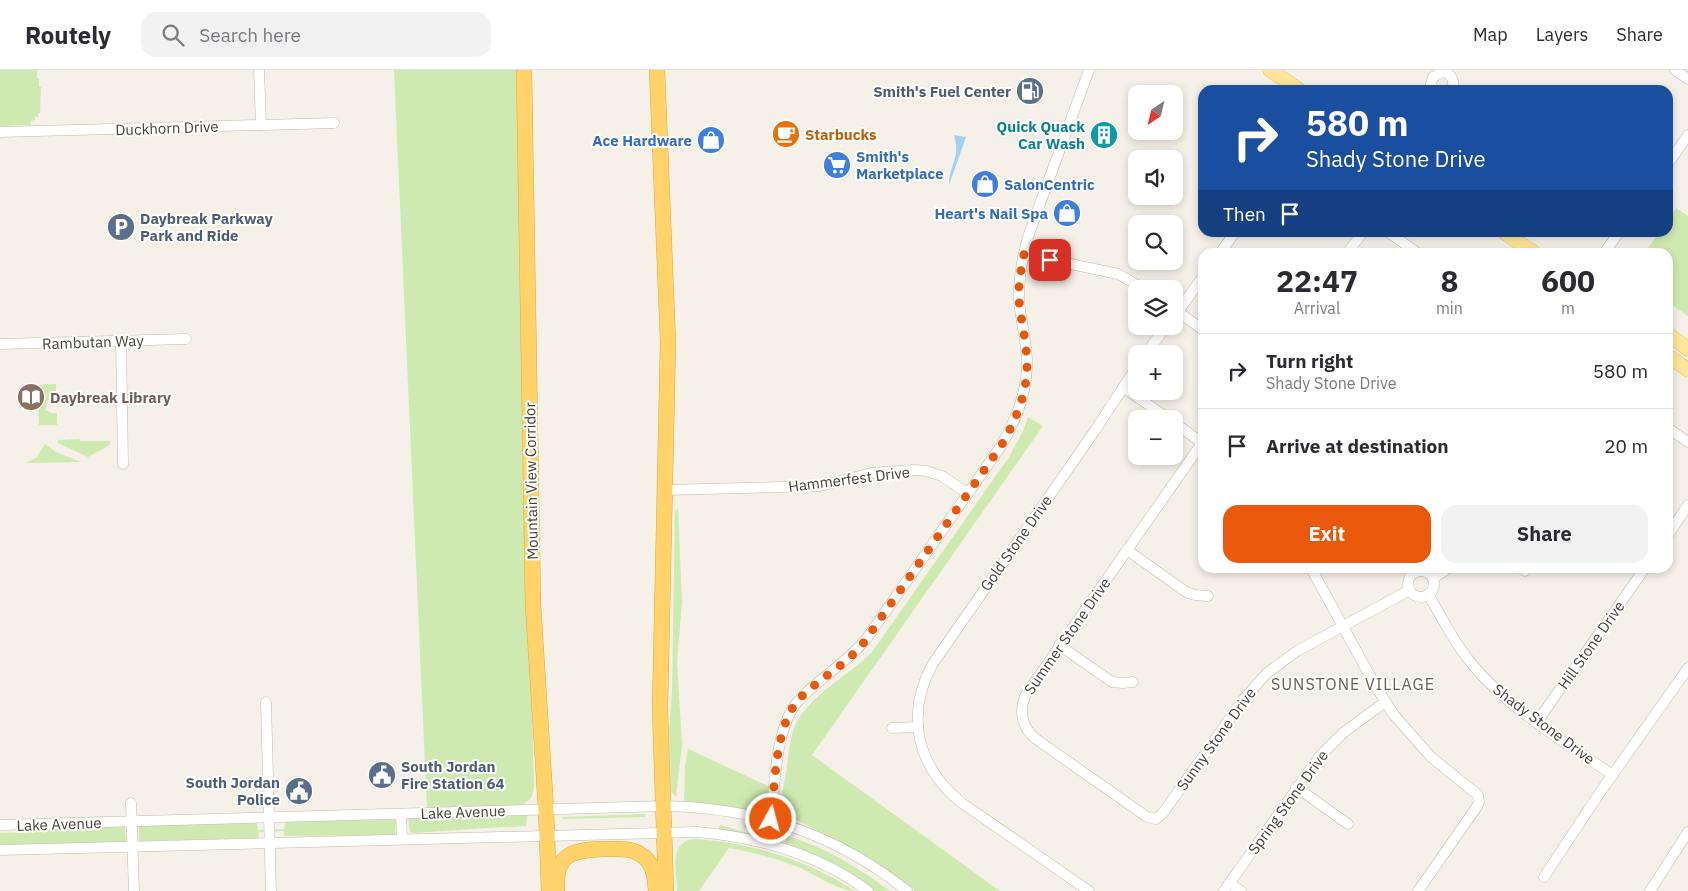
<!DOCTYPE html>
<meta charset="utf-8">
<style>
:root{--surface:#fff;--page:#f2f2f3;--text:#2b2b33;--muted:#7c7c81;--line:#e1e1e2;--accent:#ea580c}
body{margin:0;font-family:"IBM Plex Sans",sans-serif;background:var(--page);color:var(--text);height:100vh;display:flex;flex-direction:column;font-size:19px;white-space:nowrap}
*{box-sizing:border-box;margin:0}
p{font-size:16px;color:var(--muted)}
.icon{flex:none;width:28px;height:28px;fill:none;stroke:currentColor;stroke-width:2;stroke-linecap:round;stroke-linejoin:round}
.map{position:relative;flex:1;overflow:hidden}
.drawer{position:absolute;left:1198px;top:178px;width:475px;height:325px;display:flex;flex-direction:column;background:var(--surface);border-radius:15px;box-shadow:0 2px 8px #0003}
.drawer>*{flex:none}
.banner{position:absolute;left:1198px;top:15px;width:475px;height:152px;border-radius:15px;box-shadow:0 2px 8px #0003;background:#1a4fa0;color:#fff;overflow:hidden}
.needle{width:32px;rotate:215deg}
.tools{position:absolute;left:1128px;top:15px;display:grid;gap:10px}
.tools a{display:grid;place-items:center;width:55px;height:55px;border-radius:10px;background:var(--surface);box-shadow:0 2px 8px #0003;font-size:25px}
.pin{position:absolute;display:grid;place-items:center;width:42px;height:42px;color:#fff;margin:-21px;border-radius:10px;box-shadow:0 2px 8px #0006}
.me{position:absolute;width:55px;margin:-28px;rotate:7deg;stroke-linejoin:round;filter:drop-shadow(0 0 4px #0008)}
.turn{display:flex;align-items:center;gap:18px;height:105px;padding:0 25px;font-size:22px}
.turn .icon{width:65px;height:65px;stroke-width:2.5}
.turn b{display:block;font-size:35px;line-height:42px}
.then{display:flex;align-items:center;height:48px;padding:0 25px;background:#0003;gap:10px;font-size:19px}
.eta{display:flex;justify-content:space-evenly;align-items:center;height:85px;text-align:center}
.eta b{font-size:30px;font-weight:800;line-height:35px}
.action{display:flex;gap:10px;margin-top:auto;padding:10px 25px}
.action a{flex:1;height:58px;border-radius:15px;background:var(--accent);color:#fff;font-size:20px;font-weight:800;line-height:58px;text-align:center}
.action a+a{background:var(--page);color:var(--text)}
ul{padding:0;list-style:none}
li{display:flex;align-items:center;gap:15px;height:75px;padding:0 25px;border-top:1px solid var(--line)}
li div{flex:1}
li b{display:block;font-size:19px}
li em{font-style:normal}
header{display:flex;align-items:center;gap:30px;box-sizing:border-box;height:70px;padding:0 25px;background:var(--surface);border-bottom:1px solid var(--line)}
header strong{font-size:24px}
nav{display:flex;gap:28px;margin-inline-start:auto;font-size:18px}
.search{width:350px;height:45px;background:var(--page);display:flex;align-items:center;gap:12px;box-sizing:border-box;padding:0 18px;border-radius:15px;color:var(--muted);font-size:19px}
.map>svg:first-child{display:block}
.green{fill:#ceeab0}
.water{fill:#a4cff2}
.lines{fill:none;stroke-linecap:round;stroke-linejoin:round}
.minor-casing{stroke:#c0baab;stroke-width:11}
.major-casing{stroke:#e7c564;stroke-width:15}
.highway-casing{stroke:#e2a935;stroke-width:16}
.minor{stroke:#fff;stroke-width:10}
.major{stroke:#ffe597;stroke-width:14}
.highway{stroke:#ffd369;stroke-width:15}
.route{stroke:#ea580c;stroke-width:9;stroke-dasharray:0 16.2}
.labels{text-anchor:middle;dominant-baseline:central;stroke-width:4;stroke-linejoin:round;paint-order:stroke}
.service-label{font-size:15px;font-weight:bold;fill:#4e5e75;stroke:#fff;text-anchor:end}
.culture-label{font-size:15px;font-weight:bold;fill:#0d838f;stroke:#fff;text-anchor:end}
.street-label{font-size:15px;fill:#484237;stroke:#fff}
.food-label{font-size:15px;font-weight:bold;fill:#c56008;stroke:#fff;text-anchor:start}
.shop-label{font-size:15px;font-weight:bold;fill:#366cbe;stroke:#fff;text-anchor:end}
.education-label{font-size:15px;font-weight:bold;fill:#785e54;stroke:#fff;text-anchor:start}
.neighbourhood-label{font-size:16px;letter-spacing:1px;fill:#6b614d;stroke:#fff}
</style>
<header>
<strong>Routely</strong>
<div class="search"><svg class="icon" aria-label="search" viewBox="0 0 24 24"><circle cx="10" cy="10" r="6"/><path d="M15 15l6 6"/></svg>Search here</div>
<nav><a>Map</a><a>Layers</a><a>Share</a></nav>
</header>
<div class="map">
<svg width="1688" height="821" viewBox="0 0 1688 821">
<rect width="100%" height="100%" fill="#f5f1e8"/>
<g class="green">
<polygon points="0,0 37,0 37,8 39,8 39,17 41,17 40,43 38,43 38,47 35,47 35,50 31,51 31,55 0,56"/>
<path d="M394 0H517L534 717C533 727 530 731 521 735L427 740Z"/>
<polygon points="1676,138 1688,146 1688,246 1668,232 1668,182 1645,182 1659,163 1668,162 1668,150"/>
<polygon points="56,314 56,328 46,331 47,336 45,340 51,343 57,343 57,355 39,355 38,315"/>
<path d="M1028 347 1043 356 812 685 1000 821H915L882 796 865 785 785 744C779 731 784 717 786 703 788 690 789 673 793 661 806 625 847 608 872 582L1009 387 1023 361Z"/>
<polygon points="80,369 80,371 110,371 110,375 88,387 58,373 58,370"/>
<polygon points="45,374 56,382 81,392 25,393 36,388"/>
<polygon points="678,438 682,532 677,592 682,675 676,727 671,721 669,662 672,621 675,441"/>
<polygon points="688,679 770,717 767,736 761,740 757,740 684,731 685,697"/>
<polygon points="645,744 645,747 563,749 562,747"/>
<polygon points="527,745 526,756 486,758 414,763 410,762 408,748"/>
<polygon points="394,749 396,750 395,765 284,766 284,761 259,762 258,768 139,771 139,757 140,755 257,753 258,760 284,759 285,752"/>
<polygon points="750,749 778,756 777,759 759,760 743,757"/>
<polygon points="720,755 752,764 784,766 781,774 718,760"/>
<polygon points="125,756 126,772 0,775 0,763 35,762 62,758"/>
<path d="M787 766C825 777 859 798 890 821H875L868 816 785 775Z"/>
<path d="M693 769C750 772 807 790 855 821 839 821 814 804 798 797 776 788 752 782 729 778L699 821H677C677 803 668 772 693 769Z"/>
</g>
<path class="water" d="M954 65 966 67 949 115C949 94 961 89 954 65Z"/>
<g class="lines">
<defs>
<g id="minor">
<polyline points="259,0 261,55"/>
<polyline points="1675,0 1688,9"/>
<path d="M1434 20 1431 14 1433 7 1443 2C1452 4 1456 12 1451 20"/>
<polyline points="0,62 334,53"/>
<polyline points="1668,94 1688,65"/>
<polyline points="1388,162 1416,182"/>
<polyline points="1221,182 1235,162"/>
<polyline points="1348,182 1363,162"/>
<polyline points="1605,182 1619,162"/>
<polyline points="1024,184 1118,204 1144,219"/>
<polyline points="1174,239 1202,259"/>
<polyline points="1174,247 1202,208"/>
<polyline points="121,271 123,394"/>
<polyline points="0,274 186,269"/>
<polyline points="1146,284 1166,256"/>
<polyline points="1123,317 1169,349"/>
<polyline points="1174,352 1202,373"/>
<polyline points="1668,358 1688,372"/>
<path d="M1202 373 1025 626C1019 642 1022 658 1036 669L1147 747 1156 749 1163 743 1243 630 1267 603 1297 581 1410 520"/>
<polyline points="664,420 820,416 871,403 914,400 926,401 942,406 967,423"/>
<polyline points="1668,465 1688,435"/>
<polyline points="1127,480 1186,522 1195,525 1208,526"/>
<polyline points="1311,498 1376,617 1394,645 1431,687 1478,725 1479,732 1476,738 1418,821"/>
<polyline points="1522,498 1525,501"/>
<circle cx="1421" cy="514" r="13"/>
<polyline points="1433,508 1449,498"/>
<path d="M1428 524C1441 546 1452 569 1468 589 1504 636 1564 672 1613 705"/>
<polyline points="1059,575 1112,612 1123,613 1133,612"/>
<polyline points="266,632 271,821"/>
<polyline points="1537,652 1645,498"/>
<polyline points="892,658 918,657"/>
<polyline points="1296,717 1348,754"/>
<polyline points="131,733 134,821"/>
<polyline points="401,744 402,769"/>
<path d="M771 749C775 714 775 653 801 628 822 606 848 592 867 568L1001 376C1015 352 1026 325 1027 297 1028 274 1020 251 1019 228 1019 205 1023 182 1030 161L1089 0"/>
<path d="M0 755 664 736C755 737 835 763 907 821"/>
<path d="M0 780 697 762C758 767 819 785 868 821"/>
<polyline points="1544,807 1599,724 1688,598"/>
<polyline points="1229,813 1241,821"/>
<path d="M1089 821 962 733C917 697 905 646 932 595L1096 359 1136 298"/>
<polyline points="1224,821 1320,686 1343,663 1385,632"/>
<polyline points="1650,821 1688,762"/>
</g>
<g id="major">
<polyline points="1270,0 1299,20"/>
<polyline points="1504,162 1533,182"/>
<polyline points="1668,264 1688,279"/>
<polyline points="1668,286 1688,300"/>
</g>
<g id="highway">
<polyline points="524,0 533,534 546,740 549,821"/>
<polyline points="657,0 668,272 660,638 666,821"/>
<path d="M557 819C555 782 575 780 605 779 621 779 637 777 648 791 655 800 655 811 656 821"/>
</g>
</defs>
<use href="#minor" class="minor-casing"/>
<use href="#major" class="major-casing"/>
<use href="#highway" class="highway-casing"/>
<use href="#minor" class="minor"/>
<use href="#major" class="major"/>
<use href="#highway" class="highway"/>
</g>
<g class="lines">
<path class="route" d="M771 749C775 714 775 654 800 628 819 609 844 596 862 575L1001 376C1015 352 1027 324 1027 296 1027 273 1021 252 1019 230 1018 215 1021 199 1024 184L1050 190"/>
</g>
<defs>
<symbol id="fuel-disc" viewBox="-11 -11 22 22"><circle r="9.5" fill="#5c6f8a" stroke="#fff"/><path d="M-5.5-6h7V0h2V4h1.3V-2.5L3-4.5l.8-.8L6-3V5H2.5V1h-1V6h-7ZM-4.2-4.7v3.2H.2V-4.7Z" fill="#fff"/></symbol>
<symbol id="cafe-disc" viewBox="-11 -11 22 22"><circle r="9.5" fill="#e8710a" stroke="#fff"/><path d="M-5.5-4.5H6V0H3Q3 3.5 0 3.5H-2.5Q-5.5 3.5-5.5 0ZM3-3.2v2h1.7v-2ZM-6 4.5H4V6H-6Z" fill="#fff"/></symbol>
<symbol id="building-disc" viewBox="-11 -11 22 22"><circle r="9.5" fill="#0f9aa8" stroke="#fff"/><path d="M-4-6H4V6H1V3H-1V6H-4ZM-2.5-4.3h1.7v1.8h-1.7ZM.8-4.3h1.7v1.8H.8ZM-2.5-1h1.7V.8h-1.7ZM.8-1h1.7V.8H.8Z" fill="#fff"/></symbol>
<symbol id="shop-disc" viewBox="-11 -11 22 22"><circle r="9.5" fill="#3f7fe0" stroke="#fff"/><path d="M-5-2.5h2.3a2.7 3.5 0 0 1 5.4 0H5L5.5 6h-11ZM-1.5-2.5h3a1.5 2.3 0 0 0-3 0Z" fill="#fff"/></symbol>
<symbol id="supermarket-disc" viewBox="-11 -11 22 22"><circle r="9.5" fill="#3f7fe0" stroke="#fff"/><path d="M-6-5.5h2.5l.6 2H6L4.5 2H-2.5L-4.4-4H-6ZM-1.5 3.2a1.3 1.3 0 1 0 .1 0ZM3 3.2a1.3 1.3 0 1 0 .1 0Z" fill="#fff"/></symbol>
<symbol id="parking-disc" viewBox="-11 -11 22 22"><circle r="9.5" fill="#5c6f8a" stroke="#fff"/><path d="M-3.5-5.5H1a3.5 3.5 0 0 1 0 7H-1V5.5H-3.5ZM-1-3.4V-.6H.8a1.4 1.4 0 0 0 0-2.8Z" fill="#fff"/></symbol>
<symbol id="library-disc" viewBox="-11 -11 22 22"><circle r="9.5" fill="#8d6e63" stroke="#fff"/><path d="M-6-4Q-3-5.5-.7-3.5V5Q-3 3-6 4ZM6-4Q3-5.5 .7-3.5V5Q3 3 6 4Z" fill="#fff"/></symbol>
<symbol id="civic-disc" viewBox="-11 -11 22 22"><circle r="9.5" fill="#5c6f8a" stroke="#fff"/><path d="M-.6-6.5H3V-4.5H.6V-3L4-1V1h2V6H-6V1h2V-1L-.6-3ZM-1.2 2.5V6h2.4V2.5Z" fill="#fff"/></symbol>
</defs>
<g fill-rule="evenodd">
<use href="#fuel-disc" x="1014" y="5" width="32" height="32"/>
<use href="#cafe-disc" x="770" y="48" width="32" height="32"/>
<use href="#building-disc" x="1088" y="49" width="32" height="32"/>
<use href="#shop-disc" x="695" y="54" width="32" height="32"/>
<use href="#supermarket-disc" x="821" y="79" width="32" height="32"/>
<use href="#shop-disc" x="969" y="98" width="32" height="32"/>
<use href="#shop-disc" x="1051" y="127" width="32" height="32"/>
<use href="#parking-disc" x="105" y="141" width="32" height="32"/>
<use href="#library-disc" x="15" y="311" width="32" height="32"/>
<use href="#civic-disc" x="366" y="689" width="32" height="32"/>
<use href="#civic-disc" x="283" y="705" width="32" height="32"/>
</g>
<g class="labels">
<g class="service-label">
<text x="1011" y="21">Smith's Fuel Center</text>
<text x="140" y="148" text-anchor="start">Daybreak Parkway<tspan x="140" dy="17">Park and Ride</tspan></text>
<text x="401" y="696" text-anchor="start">South Jordan<tspan x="401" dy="17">Fire Station 64</tspan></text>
<text x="280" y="712">South Jordan<tspan x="280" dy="17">Police</tspan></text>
</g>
<g class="culture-label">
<text x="1085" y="56">Quick Quack<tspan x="1085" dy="17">Car Wash</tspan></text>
</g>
<g class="street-label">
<text transform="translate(167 58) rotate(-2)">Duckhorn Drive</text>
<text transform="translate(93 272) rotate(-2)">Rambutan Way</text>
<text transform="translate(849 409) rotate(-7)">Hammerfest Drive</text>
<text transform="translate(531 411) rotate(-91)">Mountain View Corridor</text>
<text transform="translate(1016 473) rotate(-55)">Gold Stone Drive</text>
<text transform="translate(1067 566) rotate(-55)">Summer Stone Drive</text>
<text transform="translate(1591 575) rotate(-55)">Hill Stone Drive</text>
<text transform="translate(1544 654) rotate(37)">Shady Stone Drive</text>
<text transform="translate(1216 669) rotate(-54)">Sunny Stone Drive</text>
<text transform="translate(1288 732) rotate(-54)">Spring Stone Drive</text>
<text transform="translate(463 742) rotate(-2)">Lake Avenue</text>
<text transform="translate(59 754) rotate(-2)">Lake Avenue</text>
</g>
<g class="food-label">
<text x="805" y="64">Starbucks</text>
</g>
<g class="shop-label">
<text x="692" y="70">Ace Hardware</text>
<text x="856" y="86" text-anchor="start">Smith's<tspan x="856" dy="17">Marketplace</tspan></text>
<text x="1004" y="114" text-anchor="start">SalonCentric</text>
<text x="1048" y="143">Heart's Nail Spa</text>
</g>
<g class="education-label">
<text x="50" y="327">Daybreak Library</text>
</g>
<g class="neighbourhood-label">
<text x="1353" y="614">SUNSTONE VILLAGE</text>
</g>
</g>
</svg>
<div class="tools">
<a><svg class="needle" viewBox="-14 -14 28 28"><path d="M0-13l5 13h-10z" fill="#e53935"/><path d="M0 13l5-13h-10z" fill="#7c7c81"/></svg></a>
<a><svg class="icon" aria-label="sound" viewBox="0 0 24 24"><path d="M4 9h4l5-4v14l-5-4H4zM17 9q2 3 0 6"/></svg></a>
<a><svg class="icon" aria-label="search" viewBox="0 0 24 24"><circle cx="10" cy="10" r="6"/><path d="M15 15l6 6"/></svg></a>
<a><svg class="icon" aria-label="layers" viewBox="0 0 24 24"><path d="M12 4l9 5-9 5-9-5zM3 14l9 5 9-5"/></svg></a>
<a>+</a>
<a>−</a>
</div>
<div class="pin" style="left:1050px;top:190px;background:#d93025"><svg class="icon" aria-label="arrive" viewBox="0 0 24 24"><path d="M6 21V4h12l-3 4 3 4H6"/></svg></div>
<svg class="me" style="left:771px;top:749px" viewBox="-20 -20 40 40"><circle r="17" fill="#ea580c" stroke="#fff" stroke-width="3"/><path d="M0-11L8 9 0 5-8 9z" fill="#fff"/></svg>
<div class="banner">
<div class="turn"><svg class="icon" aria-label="right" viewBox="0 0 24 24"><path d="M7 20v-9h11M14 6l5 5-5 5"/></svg><div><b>580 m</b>Shady Stone Drive</div></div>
<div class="then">Then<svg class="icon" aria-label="arrive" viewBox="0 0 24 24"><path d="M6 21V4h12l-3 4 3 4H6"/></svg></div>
</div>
<section class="drawer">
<div class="eta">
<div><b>22:47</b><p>Arrival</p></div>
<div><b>8</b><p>min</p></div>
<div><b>600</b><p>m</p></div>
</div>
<ul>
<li><svg class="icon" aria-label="right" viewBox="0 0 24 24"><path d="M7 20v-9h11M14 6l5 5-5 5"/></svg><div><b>Turn right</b><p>Shady Stone Drive</p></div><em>580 m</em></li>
<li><svg class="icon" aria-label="arrive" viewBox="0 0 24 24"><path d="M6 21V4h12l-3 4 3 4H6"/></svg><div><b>Arrive at destination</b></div><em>20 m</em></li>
</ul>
<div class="action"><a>Exit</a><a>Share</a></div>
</section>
</div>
